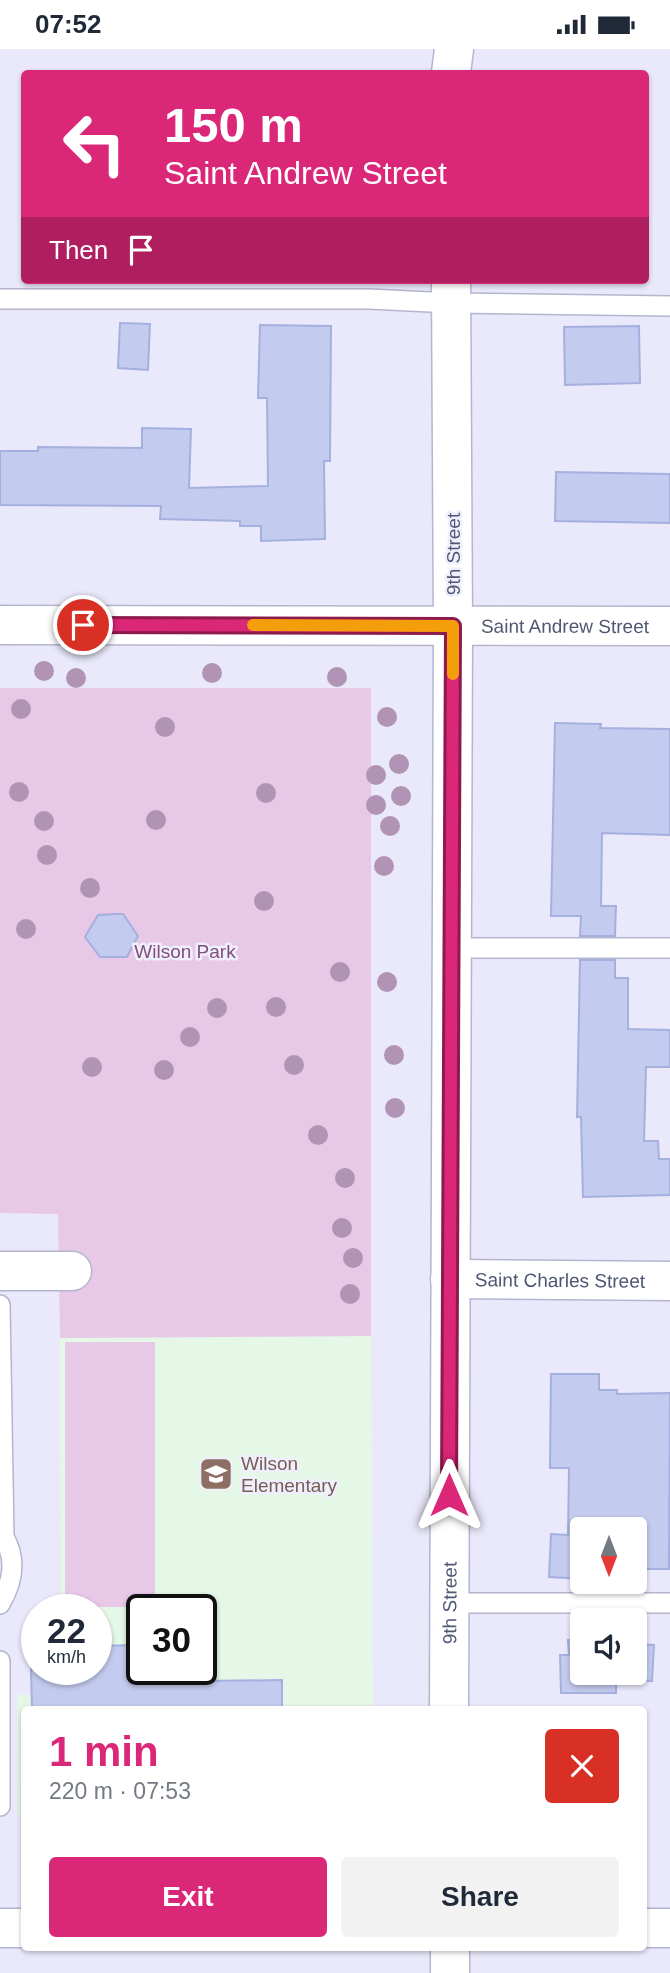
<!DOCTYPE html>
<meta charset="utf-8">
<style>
:root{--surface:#fff;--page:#f2f2f3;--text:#1f2937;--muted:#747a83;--accent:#db2777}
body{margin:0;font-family:Arial,sans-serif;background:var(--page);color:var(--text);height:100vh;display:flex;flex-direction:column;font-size:26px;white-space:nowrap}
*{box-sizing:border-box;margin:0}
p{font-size:23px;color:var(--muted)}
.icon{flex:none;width:38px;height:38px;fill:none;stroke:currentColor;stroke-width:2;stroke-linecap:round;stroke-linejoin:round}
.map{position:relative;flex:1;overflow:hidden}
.sheet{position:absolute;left:21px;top:1657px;width:626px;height:245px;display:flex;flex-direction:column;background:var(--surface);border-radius:7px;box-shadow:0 2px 5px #0004}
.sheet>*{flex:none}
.top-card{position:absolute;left:21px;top:21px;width:628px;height:214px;border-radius:7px;box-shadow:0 2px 5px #0004;background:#db2777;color:#fff;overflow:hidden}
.needle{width:46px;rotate:180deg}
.tools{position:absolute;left:570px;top:1468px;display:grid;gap:14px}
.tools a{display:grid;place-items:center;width:77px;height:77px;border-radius:7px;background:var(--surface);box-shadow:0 2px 5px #0004;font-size:35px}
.speed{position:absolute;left:21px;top:1545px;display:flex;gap:14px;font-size:35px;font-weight:700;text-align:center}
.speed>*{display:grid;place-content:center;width:91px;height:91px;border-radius:50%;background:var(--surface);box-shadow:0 2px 5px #0004;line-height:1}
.speed small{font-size:18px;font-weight:400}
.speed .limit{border:4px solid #111;border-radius:10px;background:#fff;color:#111}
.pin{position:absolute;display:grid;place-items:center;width:60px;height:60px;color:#fff;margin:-30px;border:4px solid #fff;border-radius:50%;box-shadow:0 2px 7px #0007}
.me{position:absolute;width:77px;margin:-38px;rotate:0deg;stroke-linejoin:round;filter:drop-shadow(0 0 5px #0008)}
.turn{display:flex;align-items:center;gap:24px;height:147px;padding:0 28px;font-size:32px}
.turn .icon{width:91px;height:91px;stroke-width:2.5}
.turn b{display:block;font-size:49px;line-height:60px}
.then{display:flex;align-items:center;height:66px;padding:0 28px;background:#0003;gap:14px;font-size:26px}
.round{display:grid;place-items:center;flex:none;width:74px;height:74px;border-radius:7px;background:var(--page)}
.head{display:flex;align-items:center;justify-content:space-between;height:119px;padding:0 28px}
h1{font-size:42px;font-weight:600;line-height:52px;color:var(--accent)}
.action{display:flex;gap:14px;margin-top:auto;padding:14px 28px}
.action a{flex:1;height:80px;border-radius:7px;background:var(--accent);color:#fff;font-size:28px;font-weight:600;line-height:80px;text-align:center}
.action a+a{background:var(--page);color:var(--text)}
.status{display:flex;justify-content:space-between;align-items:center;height:49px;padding:0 35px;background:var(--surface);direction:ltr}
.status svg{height:19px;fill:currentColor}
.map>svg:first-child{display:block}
.education{fill:#e5f7e6;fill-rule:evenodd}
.green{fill:#e7c8e7}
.building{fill:#c3cbee;stroke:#a5b0df;stroke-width:2}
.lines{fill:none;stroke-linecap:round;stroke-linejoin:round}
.lane-casing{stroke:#b3b6ce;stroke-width:22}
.street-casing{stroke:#b3b6ce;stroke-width:41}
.secondary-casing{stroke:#b0b4d0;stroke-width:41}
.lane{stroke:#fff;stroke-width:19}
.street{stroke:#fff;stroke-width:38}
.secondary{stroke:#fff;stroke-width:38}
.tree{fill:#b194b5}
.route-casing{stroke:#8e194d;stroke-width:18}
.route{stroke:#db2777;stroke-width:12}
.slow{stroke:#f59e0b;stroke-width:12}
.labels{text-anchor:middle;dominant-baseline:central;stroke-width:5;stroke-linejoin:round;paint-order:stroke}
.street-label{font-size:19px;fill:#4f5773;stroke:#f0effd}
.park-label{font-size:19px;fill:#834e7c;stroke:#f0effd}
.education-label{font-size:19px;fill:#785e54;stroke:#f0effd;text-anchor:start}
</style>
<div class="status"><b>07:52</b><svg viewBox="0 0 49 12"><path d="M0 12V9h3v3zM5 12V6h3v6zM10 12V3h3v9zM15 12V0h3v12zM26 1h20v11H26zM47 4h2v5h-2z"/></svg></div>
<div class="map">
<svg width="670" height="1924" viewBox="0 0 670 1924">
<rect width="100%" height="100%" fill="#eae9fb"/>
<path class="education" d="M371 1287 373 1661H24V1814V1768L18 1767 17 1646H31L30 1586H37V1620H96V1561H61L60 1289ZM142 1561H201V1620H142Z"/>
<g class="green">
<polygon points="0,639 371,639 371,1287 60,1289 58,1165 0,1164"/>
<rect x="65" y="1293" width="90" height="265"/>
</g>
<g class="building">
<polygon points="120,274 150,275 148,321 118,319"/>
<polygon points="260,276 331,277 330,412 324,412 325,490 261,492 261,477 240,477 240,472 160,470 161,457 0,456 0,402 38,402 38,398 142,399 142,379 191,380 189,439 268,437 267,349 258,349"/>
<polygon points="639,277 640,334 565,336 564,278"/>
<polygon points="556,423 670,425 670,474 555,472"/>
<polygon points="555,674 601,675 600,679 670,680 670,786 602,784 601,857 616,857 615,887 580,887 581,867 551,867"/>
<polygon points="115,865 123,865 138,887 127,908 100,908 85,888 98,866"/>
<polygon points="580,911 615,911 615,929 628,929 628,980 670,981 670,1018 646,1018 644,1092 658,1092 659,1110 670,1110 670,1146 583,1148 581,1068 577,1068"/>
<polygon points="551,1325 599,1325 599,1341 617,1341 617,1345 670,1344 669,1520 635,1520 635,1480 583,1480 583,1530 549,1528 551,1485 568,1486 569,1419 550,1419"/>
<polygon points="568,1591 583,1592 583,1624 635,1624 635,1595 654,1596 652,1632 616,1631 616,1644 561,1644 560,1606 569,1606"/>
<polygon points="135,1596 135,1633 282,1631 282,1661 32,1661 31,1620 96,1620 96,1597"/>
</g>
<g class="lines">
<defs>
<g id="lane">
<polyline points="0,250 369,250 451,254 670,257"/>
<polyline points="452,899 670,899"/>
<path d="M0 1256 4 1488C17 1511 13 1533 0 1555"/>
<polyline points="449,1554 670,1554"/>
<polyline points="0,1612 0,1757"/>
</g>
<g id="street">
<polyline points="451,24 454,0"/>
<path id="s1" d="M0 576 670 577"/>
<polyline points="0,1222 72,1222"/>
<path id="s2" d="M450 1230 670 1232"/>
<path id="s3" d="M449 1661 453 577 451 231"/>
<polyline points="450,1899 450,1924"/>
</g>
<g id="secondary">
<polyline points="0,1879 24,1879"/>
<polyline points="644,1879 670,1879"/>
</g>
</defs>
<use href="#lane" class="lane-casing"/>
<use href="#street" class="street-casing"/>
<use href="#secondary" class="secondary-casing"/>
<use href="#lane" class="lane"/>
<use href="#street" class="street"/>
<use href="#secondary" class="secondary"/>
</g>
<g class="tree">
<circle cx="44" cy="622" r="10"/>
<circle cx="212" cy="624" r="10"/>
<circle cx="337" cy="628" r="10"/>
<circle cx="76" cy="629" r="10"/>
<circle cx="21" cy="660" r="10"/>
<circle cx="387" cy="668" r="10"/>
<circle cx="165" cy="678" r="10"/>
<circle cx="399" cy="715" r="10"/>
<circle cx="376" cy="726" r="10"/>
<circle cx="19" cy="743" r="10"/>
<circle cx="266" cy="744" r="10"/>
<circle cx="401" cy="747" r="10"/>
<circle cx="376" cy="756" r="10"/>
<circle cx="156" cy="771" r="10"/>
<circle cx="44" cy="772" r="10"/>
<circle cx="390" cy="777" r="10"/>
<circle cx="47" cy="806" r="10"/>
<circle cx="384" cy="817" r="10"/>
<circle cx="90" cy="839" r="10"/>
<circle cx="264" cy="852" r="10"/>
<circle cx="26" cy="880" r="10"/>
<circle cx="340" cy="923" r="10"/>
<circle cx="387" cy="933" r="10"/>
<circle cx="276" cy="958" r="10"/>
<circle cx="217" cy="959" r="10"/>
<circle cx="190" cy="988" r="10"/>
<circle cx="394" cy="1006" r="10"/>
<circle cx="294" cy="1016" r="10"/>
<circle cx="92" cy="1018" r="10"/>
<circle cx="164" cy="1021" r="10"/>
<circle cx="395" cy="1059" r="10"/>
<circle cx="318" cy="1086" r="10"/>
<circle cx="345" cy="1129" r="10"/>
<circle cx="342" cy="1179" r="10"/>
<circle cx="353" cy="1209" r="10"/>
<circle cx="350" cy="1245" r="10"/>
</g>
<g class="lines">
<defs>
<polyline id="route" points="83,576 453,577 449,1446"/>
</defs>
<use href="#route" class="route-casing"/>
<use href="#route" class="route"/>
<polyline class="slow" points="253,576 453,577 453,625"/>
</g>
<defs>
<symbol id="school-square" viewBox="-11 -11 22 22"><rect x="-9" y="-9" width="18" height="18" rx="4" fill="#8d6e63" stroke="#f0effd"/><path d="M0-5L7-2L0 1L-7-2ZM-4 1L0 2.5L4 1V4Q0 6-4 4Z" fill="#fff"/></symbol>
</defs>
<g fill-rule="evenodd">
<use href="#school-square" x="197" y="1406" width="38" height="38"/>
</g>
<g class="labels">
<g class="street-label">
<text transform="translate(453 505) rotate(-90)">9th Street</text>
<text stroke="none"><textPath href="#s1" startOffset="565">Saint Andrew Street</textPath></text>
<text stroke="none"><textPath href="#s2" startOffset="110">Saint Charles Street</textPath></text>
<text stroke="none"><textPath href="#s3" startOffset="107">9th Street</textPath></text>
</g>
<g class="park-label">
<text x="185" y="902">Wilson Park</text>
</g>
<g class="education-label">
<text x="241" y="1414">Wilson<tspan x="241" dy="22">Elementary</tspan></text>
</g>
</g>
</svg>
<div class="tools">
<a><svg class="needle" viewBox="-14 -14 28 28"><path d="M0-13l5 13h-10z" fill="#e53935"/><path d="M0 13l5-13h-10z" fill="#747a83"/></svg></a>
<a><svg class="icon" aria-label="sound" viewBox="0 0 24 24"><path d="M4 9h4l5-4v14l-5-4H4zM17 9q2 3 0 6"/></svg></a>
</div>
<div class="speed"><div>22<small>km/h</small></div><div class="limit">30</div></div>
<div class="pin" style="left:83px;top:576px;background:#d93025"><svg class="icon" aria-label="arrive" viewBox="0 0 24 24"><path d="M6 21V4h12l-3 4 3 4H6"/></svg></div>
<svg class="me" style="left:449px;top:1446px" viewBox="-20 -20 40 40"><path d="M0-17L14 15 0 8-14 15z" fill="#db2777" stroke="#fff" stroke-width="4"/></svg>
<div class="top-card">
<div class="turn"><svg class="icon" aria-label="left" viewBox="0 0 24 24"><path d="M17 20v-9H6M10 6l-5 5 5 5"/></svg><div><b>150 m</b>Saint Andrew Street</div></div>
<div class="then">Then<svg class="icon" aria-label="arrive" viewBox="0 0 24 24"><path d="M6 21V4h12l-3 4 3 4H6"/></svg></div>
</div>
<section class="sheet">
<div class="head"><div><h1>1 min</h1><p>220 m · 07:53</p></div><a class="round" style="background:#d93025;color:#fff"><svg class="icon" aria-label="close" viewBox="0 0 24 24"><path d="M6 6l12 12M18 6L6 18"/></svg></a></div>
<div class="action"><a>Exit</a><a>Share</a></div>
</section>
</div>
